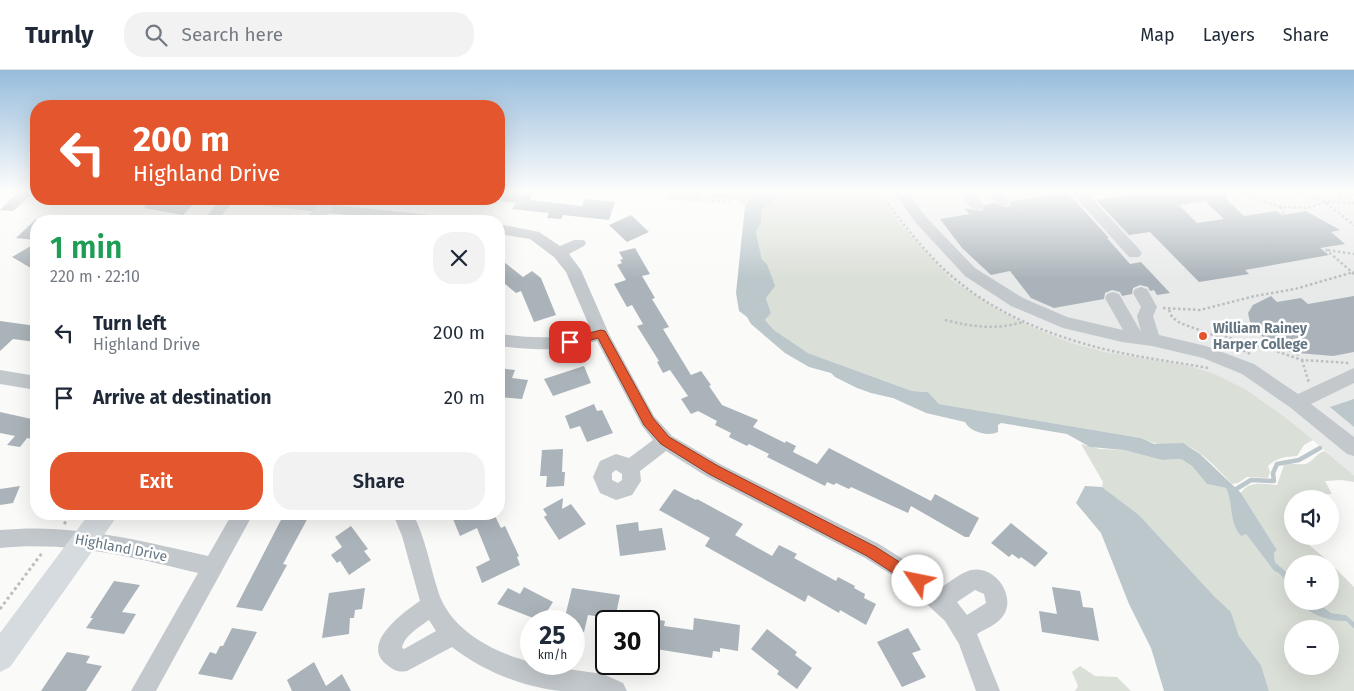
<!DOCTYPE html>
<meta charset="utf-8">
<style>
:root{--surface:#fff;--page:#f2f2f3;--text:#1f2937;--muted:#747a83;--line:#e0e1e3;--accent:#e4572e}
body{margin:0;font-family:"Fira Sans",sans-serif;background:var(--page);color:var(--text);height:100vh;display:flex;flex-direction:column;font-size:19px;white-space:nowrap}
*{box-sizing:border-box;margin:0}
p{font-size:16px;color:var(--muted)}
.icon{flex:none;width:28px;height:28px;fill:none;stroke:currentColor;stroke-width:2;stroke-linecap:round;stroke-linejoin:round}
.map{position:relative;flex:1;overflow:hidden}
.panel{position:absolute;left:30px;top:145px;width:475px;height:305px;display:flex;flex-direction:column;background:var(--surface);border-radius:20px;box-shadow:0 5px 20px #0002}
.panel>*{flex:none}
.hud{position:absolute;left:30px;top:30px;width:475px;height:105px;border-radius:20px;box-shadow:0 5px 20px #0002;background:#e4572e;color:#fff;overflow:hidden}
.controls{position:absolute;left:1284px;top:420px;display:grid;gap:10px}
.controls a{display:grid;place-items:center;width:55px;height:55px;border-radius:50%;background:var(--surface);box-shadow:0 5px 20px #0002;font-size:25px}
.speed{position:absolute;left:520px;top:540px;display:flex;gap:10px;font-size:25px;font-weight:700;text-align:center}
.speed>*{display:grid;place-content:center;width:65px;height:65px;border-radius:50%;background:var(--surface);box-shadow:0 5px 20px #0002;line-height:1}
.speed small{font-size:12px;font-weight:400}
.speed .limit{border:2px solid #111;border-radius:8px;background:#fff;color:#111}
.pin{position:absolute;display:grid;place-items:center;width:42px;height:42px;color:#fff;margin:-21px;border-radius:10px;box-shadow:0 2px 8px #0006}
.me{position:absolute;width:55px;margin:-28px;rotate:304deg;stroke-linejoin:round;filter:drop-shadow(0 0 4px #0008)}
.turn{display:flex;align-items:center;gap:18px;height:105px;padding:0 20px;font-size:22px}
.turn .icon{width:65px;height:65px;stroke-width:2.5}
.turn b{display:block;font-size:35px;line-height:42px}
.round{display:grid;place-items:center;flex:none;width:52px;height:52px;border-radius:20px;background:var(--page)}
.headline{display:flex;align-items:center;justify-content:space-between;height:85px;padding:0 20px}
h1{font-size:30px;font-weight:600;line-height:38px;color:#1e9e55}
.action{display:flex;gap:10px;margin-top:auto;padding:10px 20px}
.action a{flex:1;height:58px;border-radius:20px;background:var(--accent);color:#fff;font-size:20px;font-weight:600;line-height:58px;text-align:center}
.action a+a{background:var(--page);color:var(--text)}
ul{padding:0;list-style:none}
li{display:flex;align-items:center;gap:15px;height:65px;padding:0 20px}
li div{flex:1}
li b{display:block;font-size:19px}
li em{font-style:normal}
header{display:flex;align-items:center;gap:30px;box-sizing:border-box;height:70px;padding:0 25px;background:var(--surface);border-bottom:1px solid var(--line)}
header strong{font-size:24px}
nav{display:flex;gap:28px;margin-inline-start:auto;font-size:18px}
.search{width:350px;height:45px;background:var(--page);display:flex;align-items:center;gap:12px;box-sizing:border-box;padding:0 18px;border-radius:20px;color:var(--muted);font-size:19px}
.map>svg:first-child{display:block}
.built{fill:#e8e9e9}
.green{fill:#dadfd7;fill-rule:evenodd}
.water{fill:#bbc7cb}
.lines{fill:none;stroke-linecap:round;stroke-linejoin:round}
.stream{stroke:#bbc7cb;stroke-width:4.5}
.building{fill:#aab3b9;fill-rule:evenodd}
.path-far1{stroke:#bbbfc2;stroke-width:2.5;stroke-dasharray:2.5 2.5;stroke-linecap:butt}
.path{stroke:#bbbfc2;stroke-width:3;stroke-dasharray:3 3;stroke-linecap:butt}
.minor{fill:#c3c8cc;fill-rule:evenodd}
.major{fill:#d6dbdf;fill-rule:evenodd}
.route{fill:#e4572e;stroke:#94391e}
.poi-dot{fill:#e4572e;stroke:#fff;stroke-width:2}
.labels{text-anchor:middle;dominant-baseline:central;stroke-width:5;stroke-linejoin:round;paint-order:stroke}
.poi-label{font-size:14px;font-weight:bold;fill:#657683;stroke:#fff;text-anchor:start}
.street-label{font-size:14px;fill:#657683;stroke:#fff}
</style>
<header>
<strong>Turnly</strong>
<div class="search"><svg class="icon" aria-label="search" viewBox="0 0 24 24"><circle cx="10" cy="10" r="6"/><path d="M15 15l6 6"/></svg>Search here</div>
<nav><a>Map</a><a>Layers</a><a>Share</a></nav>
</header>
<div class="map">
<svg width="1354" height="621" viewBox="0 0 1354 621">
<rect width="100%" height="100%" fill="#fafaf8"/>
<polygon class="built" points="876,122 1354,122 1354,405 1289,350 1247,320 1217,305 1105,282 1069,272 1037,259 1000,241 952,210 900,153"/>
<g class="green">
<polygon points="669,122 700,122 702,129 708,133 667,129"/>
<path d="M705 122H760L749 130 745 136 739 132 738 129C725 126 720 134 705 125Z"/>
<path d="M784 122H876L900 153 952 210 1000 241 1037 259 1069 272 1105 282 1190 296 1217 305 1247 320 1289 350 1313 370 1304 375 1297 386C1286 387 1277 387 1268 396L1270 402 1268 408 1247 407 1238 413 1232 414C1220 401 1196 375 1179 373 1174 373 1176 374 1171 375 1160 376 1150 372 1141 368L939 334 928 322 912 321 808 283 774 260 765 250 771 243 766 228 767 194 762 189 756 163 761 152 762 140Z"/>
<path d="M1081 374 1100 379 1124 380 1162 390 1181 389 1192 396 1207 414 1226 418 1246 464 1274 501C1285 505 1292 520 1292 531 1300 531 1307 540 1314 543 1324 549 1335 551 1346 551L1354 559V621H1269L1261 595 1239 566 1231 542 1214 526 1139 445 1102 417 1103 412ZM1292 559H1330V596H1292Z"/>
<path d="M1325 381 1354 405V412L1342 410 1325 411 1332 424 1316 425 1310 429H1292V442H1289L1287 451 1292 460V466H1298L1326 489 1354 517V552L1346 545 1331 543 1315 531H1330V494H1292V507L1275 492 1274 483 1277 480 1241 423C1248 410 1265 414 1277 415L1284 395C1291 393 1298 395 1305 394 1314 392 1314 384 1325 381Z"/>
<polygon points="1080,596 1095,606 1117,607 1131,621 1075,621 1078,616 1072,602"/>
</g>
<g class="water">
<path d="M760 122H784L762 140 761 152 756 163 762 189 767 194 775 216 766 228 771 243 765 250 774 260 808 283 912 321 928 322 939 334 1141 368 1154 374 1183 373 1200 384 1241 423 1277 480 1274 483 1275 492 1292 507V526C1288 516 1285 505 1274 501L1246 464 1241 466C1228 450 1234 434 1226 418L1207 414 1192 396 1181 389 1162 390 1124 380 1090 377 1067 364 1001 353 998 355V362C988 367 970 362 965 352L926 343 893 328 871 323 857 318 835 307 831 303 809 297 785 283 751 254 747 247 739 241 736 223 745 136 749 130Z"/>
<polygon points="1354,329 1354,357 1330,337"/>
<polygon points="1085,416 1102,417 1139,445 1214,526 1231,542 1239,566 1261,595 1269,621 1164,621 1151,578 1129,534 1101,463 1076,433"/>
<path d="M1297 531H1315L1331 543 1346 545 1354 552V559L1346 551C1329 552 1309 544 1297 531Z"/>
</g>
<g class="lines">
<polyline class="stream" points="1233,421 1251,410 1274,411 1273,403 1277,394 1299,390 1320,378"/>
</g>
<g class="building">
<polygon points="506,122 533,123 530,130 582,136 585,129 615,132 609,150 563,145 561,149 547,148 549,143 512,139 516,133 501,131"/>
<polygon points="1067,122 1109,168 1107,168 1130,194 1141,192 1170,223 1157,225 1154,220 1150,221 1148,217 1140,215 1133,218 1132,224 1122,226 1120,222 1112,220 1105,223 1104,229 1054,238 1031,228 1010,201 991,205 962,178 940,149 969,144 964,138 982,141 985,135 994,133 1005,137 1010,136 1011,131"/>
<path d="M1141 122H1227V128H1225L1244 146 1277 141 1282 145 1306 141 1340 160 1331 162 1345 174 1320 178 1329 185 1245 200 1249 204 1199 212 1150 162 1129 165 1096 130 1143 123ZM1205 131 1224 149 1197 153 1179 135Z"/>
<polygon points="17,123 32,124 13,141 0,140"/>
<polygon points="150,129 198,129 183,145 144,138"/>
<polygon points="631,145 649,162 627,172 609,155"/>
<polygon points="36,149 36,170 16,168"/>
<polygon points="36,173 36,201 12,187"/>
<polygon points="635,178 650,204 642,206 655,228 652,229 669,257 663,259 691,305 701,301 711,315 709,316 722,335 758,350 753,357 785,373 786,371 796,376 793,382 817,394 829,378 931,431 935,424 979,448 969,467 965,467 911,436 908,443 851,417 849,419 836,413 834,415 827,412 825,416 767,387 769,384 749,374 747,376 729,367 731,363 715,355 717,351 698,341 691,344 681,329 688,326 670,300 663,303 657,292 659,291 637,256 643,254 632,235 627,237 614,214 626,210 617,195 622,193 620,190 623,189 619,182"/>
<polygon points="499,188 523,207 532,201 541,208 556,245 534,252 521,221 516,223 499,209"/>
<polygon points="1271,226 1277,232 1301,228 1308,234 1354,226 1354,282 1333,286 1298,283 1299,286 1271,274 1255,260 1250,252 1248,243 1253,235"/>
<polygon points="0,251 36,256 36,272 13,269 0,281"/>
<polygon points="584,296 591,313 553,326 544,309"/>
<polygon points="499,298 515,300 512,308 528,310 522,329 499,327"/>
<polygon points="594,334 597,341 602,340 613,363 587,372 580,356 570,359 565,346"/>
<polygon points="0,342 36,350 36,370 27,368 20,377 7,375 15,366 0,363"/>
<polygon points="563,379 562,402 565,402 564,416 546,417 547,406 540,406 542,380"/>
<polygon points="20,416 13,433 0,435 0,419"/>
<polygon points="674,419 696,430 697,429 743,454 735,465 772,486 779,475 797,484 794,488 836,511 838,507 855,516 854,518 865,524 864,528 876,534 866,555 840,540 839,543 808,525 805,532 705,476 710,468 659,440"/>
<polygon points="563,428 562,439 571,434 586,454 559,470 544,447 547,445 543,439"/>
<polygon points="284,444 310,444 283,494 287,495 262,541 236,537"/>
<polygon points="465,444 494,444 501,458 505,456 519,486 517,487 520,495 482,513 476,497 490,490 477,458 460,466 453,449"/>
<polygon points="638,452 639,461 662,458 666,480 620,486 616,455"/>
<polygon points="1011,453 1048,483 1035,497 1021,487 1019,489 1012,484 1009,487 991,473"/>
<polygon points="351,456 368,479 364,481 371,490 349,505 340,491 337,493 331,485 342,477 335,467"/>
<polygon points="114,511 140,515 122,542 136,544 124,564 86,558 93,548 90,548"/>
<polygon points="524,517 553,532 541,551 497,534 508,518 520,524"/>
<polygon points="1052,517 1080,521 1083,537 1093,538 1099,571 1042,562 1039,541 1057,544"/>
<polygon points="365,518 362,539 355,540 354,548 350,548 349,564 322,568 329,523"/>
<polygon points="572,518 620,525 615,549 588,545 584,562 574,560 574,551 564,551"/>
<polygon points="649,548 665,551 664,556 693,560 694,548 740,555 738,581 720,578 720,582 713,581 712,588 656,579 657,575 649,574"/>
<polygon points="232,558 257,562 232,610 198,604 210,582 216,584 220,576 223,576"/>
<polygon points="908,558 921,580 912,583 926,607 902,617 877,572"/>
<polygon points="767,559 797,582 795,585 812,598 797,619 777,604 779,601 751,579"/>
<polygon points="67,582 90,586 86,593 102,596 86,621 41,621"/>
<polygon points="314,592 326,616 342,604 351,621 292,621 287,610"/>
</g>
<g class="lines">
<g class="path-far1">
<path d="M703 122 705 129C720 134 731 132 744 122"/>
<path d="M879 122C900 150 922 179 948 203 989 240 1043 263 1096 277 1133 287 1171 291 1208 298"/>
<polyline points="1030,122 1039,122"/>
<polyline points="1056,122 1060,122"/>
<polyline points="1236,122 1281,137 1308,138 1325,132 1354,133"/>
<polyline points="1293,122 1325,132 1354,155"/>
<polyline points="1321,122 1325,132"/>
<polyline points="948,126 955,125"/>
<polyline points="1329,131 1354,125"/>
<polyline points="1281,137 1285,147"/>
<polyline points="293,151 297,146"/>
<polyline points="1322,176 1354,204"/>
<polyline points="1328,180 1354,184"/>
<polyline points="1163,238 1200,240 1255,226 1295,219 1354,202"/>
<polyline points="1169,240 1172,247 1180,253 1216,266 1223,265 1242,273 1264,277 1302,290 1350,293"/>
<path d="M945 250C972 257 996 260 1023 252"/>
<polyline points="1217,266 1250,284"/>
<polyline points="1302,290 1309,313"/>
</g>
<g class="path">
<polyline points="64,454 72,444"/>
<polyline points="0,539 42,483"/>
</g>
<g class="minor">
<polygon points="893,122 907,122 927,148 975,198 1023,228 1067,247 1123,260 1105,228 1107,224 1113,222 1119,224 1141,262 1137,246 1141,237 1133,223 1135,219 1141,217 1147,219 1157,237 1153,246 1159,265 1206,276 1254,294 1298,324 1354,298 1354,313 1311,334 1354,367 1354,386 1347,384 1291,338 1242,304 1203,288 1152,276 1122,272 1063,258 1011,236 965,206 917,154"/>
<path d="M959 122H973L984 136 982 139C970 142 965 131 959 122Z"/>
<path d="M988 122H1002L1010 132 1008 135C998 138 993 130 988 122Z"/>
<polygon points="1071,122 1086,122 1139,179 1142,183 1139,187 1129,187"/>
<polygon points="221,129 277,129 440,146 445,148 447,151 400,151 233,132 217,151 202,151"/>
<path d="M499 154 539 162 560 176 574 170H584L586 173 584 176 569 184 581 200 609 264 654 346 672 366 720 394 879 474 917 498 940 518C950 512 960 503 971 500 995 495 1017 526 1003 546 998 554 985 559 977 564L1000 621H976L959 574 945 551 903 512 865 488 706 406 666 381 640 401 641 411 632 425 616 430 600 423 593 407 600 391 616 384 629 388 653 370 642 356 597 271C558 281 538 281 499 276V264C535 268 555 270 591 260L566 202 554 187 530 169 499 164ZM616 400 622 404V410L618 413 612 410V403ZM975 520 984 524 986 533 967 545 957 532Z"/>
<polygon points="0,300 36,306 36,320 0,314"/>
<path d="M232 444H253L156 621H131L198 503C131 487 70 471 0 478V460C72 453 139 470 208 486Z"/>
<path d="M393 444H413C426 469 430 497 439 524 452 561 495 583 531 592V594L603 604 623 613 627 621C605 621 583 621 561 621 522 617 483 601 452 577L407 601C398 603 393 600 386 594 360 573 405 541 420 531L402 466ZM429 550 436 561 404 579 402 578C404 566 419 557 429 550Z"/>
</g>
<g class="major">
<polygon points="321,129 339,129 323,151 305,151"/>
<polygon points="89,444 117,444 113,452 10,597 0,602 0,563"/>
</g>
</g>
<linearGradient id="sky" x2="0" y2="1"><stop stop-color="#96bcdc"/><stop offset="0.58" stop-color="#fdfdfc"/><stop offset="1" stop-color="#fdfdfc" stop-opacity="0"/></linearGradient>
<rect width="1354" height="209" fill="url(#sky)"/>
<polygon class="route" points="601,260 605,261 653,348 669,367 718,396 876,477 923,507 925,511 923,516 918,518 913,516 867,486 709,404 661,374 644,355 598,268 570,276 565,272 566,269"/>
<circle class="poi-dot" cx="1203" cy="266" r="5"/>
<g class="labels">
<g class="poi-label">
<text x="1213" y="258">William Rainey<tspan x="1213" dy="16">Harper College</tspan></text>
</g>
<g class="street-label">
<text transform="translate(121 478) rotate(11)">Highland Drive</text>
</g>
</g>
</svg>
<div class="controls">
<a><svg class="icon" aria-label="sound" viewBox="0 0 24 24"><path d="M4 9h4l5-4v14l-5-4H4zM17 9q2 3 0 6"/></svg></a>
<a>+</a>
<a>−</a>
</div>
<div class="speed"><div>25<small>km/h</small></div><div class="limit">30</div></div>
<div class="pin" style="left:570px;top:272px;background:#d93025"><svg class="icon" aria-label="arrive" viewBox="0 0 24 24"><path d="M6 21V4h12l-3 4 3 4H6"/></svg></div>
<svg class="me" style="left:918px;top:511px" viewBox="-20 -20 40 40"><circle r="19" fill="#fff"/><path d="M0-13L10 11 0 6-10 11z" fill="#e4572e"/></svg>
<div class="hud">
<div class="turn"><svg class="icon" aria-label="left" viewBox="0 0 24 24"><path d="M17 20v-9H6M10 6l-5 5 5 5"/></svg><div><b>200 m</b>Highland Drive</div></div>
</div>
<section class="panel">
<div class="headline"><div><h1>1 min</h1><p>220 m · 22:10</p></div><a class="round"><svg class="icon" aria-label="close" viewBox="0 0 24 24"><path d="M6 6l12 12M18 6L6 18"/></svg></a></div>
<ul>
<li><svg class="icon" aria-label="left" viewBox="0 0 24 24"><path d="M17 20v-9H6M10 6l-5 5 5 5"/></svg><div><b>Turn left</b><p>Highland Drive</p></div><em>200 m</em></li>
<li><svg class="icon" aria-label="arrive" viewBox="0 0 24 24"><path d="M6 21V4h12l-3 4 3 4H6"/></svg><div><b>Arrive at destination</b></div><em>20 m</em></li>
</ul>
<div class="action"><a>Exit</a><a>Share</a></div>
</section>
</div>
